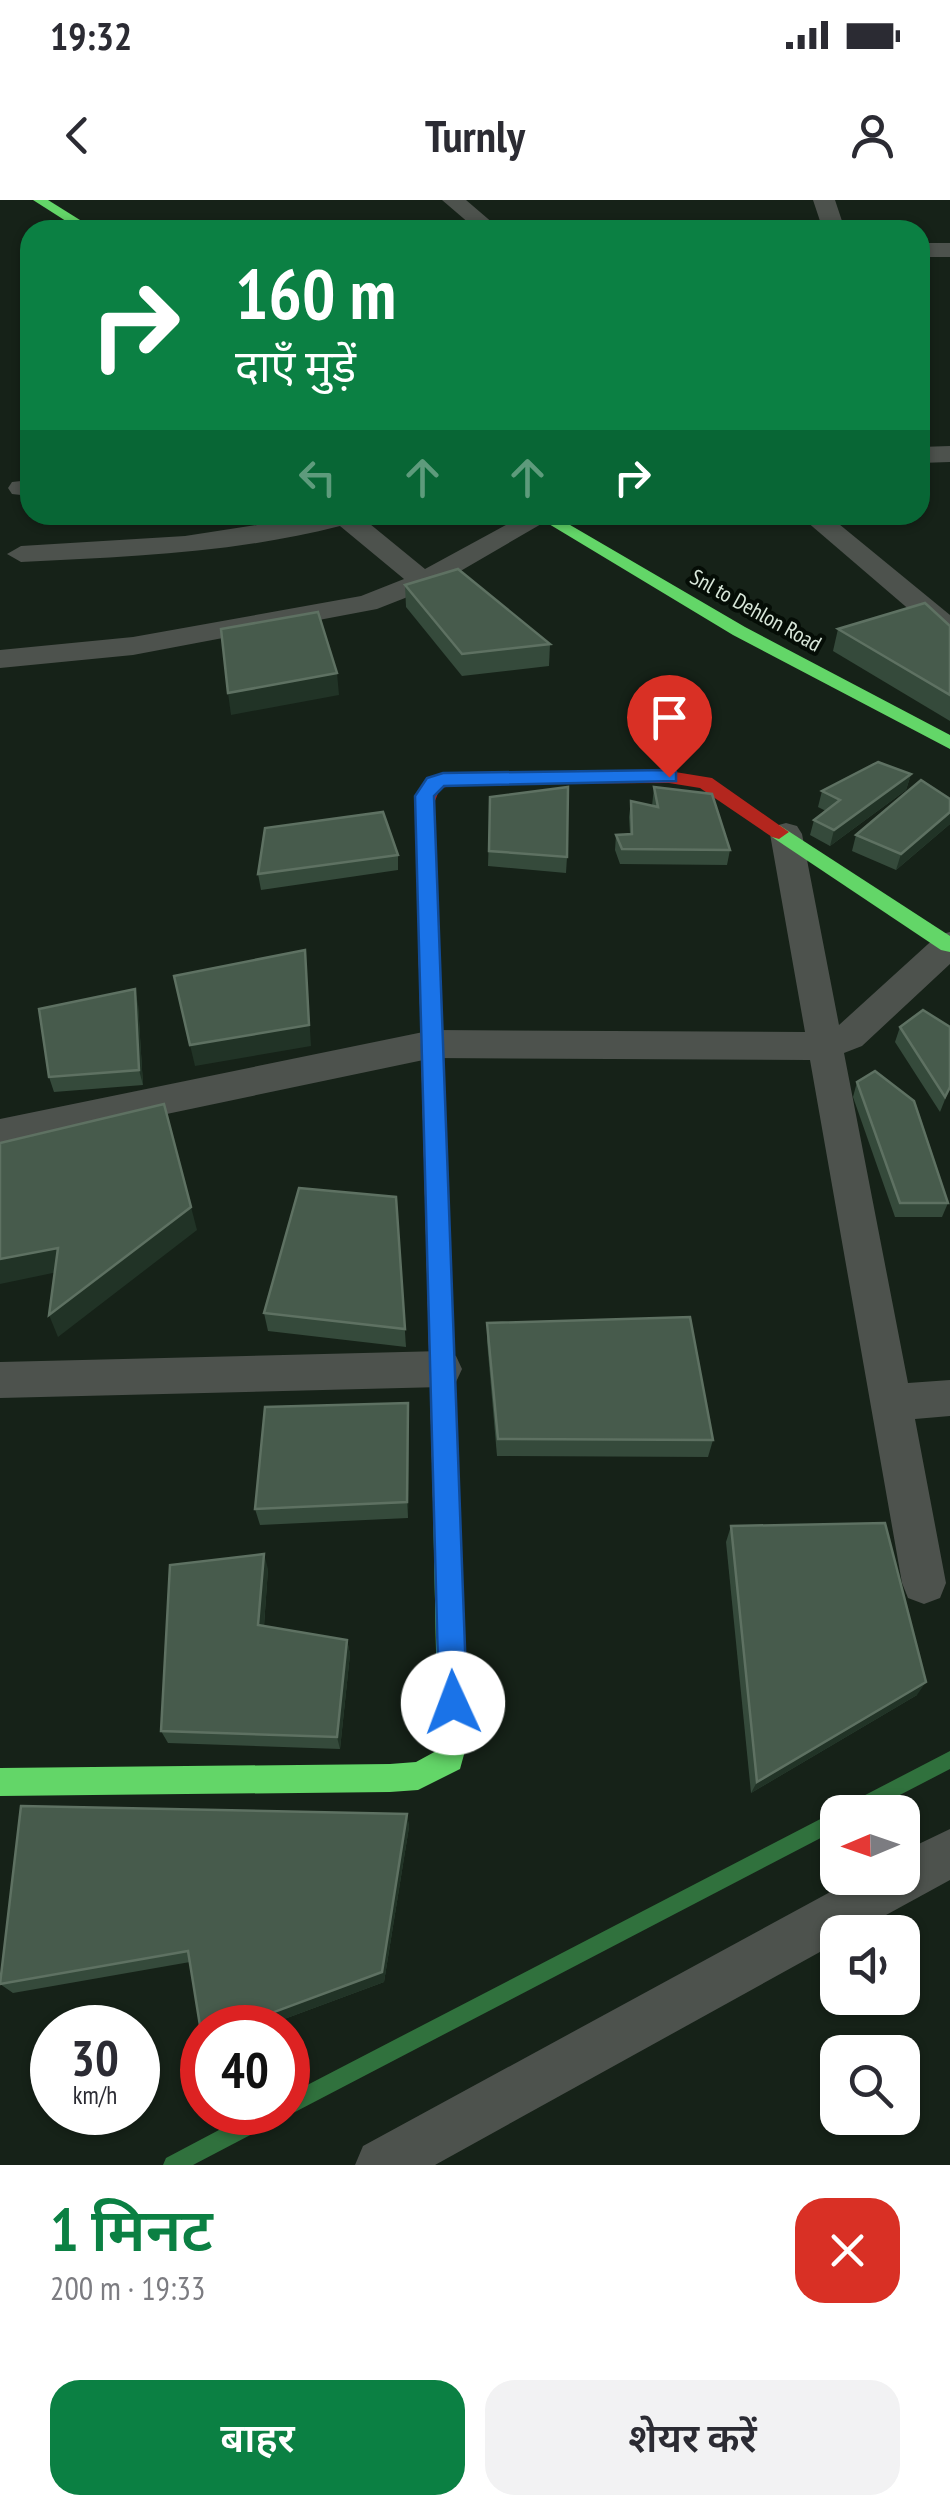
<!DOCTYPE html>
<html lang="hi">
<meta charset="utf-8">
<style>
:root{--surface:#fff;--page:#f2f2f3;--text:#2b2b33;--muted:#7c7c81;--accent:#0b8043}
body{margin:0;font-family:"PT Sans Narrow","Noto Sans Devanagari",sans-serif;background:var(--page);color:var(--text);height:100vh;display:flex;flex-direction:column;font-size:38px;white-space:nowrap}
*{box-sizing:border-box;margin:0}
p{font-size:32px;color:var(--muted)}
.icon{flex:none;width:55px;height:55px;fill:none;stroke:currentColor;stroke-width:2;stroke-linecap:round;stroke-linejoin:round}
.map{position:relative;height:1965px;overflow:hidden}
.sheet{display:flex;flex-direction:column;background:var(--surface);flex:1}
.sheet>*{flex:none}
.hud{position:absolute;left:20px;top:20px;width:910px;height:305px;border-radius:30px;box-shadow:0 2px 8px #0004;background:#0b8043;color:#fff;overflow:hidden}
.needle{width:65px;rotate:268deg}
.tools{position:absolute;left:820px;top:1595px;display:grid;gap:20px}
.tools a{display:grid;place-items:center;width:100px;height:100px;border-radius:20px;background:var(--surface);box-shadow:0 2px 8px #0004;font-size:50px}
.speed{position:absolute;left:30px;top:1805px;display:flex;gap:20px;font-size:50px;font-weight:700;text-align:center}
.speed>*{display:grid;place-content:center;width:130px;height:130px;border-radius:50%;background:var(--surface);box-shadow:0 2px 8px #0004;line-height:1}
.speed small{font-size:25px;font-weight:400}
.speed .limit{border:15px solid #d22;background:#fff;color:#111}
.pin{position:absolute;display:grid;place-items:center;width:85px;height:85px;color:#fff;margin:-102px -42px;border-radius:50% 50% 50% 0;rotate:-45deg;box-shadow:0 0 10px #0007}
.pin .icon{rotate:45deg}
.me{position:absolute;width:110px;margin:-55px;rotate:358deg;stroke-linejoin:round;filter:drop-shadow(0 0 8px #0008)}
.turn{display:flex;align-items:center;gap:35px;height:210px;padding:0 50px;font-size:45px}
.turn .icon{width:130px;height:130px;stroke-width:2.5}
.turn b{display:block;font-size:70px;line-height:85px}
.lanes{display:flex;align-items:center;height:95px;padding:0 50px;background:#0003;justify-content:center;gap:50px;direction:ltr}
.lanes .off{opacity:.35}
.round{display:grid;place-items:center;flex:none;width:105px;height:105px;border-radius:30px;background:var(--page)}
.summary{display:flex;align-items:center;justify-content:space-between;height:170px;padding:0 50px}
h1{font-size:60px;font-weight:600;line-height:75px;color:var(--accent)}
.action{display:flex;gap:20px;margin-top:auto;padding:20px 50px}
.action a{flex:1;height:115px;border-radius:30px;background:var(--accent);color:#fff;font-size:40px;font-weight:600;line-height:115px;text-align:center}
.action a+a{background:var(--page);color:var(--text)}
.status{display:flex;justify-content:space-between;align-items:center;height:70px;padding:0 50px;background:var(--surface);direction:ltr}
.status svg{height:28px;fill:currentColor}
header{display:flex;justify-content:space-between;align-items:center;height:130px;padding:0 50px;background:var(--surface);font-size:45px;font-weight:600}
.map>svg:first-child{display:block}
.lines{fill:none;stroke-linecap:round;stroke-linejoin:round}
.stream{fill:#30713d;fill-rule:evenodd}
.street{fill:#4d524d;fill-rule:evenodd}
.fast{fill:#63d668;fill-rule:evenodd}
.slow{fill:#ff974d;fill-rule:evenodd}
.jam{fill:#b3261e;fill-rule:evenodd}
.wall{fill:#354a3b}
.shaded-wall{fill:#213326}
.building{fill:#475b4c;stroke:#5e7162;stroke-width:2.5}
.route{fill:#1a73e8;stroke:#114b97;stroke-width:2.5}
.labels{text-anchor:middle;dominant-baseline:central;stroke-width:8;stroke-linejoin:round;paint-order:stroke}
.far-street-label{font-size:22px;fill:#d9e7da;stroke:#050d06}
</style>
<div class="status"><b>19:32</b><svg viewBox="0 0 49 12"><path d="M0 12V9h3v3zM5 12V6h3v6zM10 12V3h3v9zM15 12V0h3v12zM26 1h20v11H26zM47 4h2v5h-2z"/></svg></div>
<header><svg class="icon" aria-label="back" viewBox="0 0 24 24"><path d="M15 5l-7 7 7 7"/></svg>Turnly<svg class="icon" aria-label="person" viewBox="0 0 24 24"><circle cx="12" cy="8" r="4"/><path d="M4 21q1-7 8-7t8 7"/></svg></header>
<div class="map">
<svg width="950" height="1965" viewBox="0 0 950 1965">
<rect width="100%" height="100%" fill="#162218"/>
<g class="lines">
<polygon class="stream" points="950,1551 950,1569 867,1612 838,1612 838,1629 295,1912 288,1915 283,1913 281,1919 193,1965 163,1965 166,1958 253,1912 288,1912 288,1895 832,1613 838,1610 841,1612 844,1606"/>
<g class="street">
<polygon points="442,0 466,0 501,30 477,30"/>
<polygon points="813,0 835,0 845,30 823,30"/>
<rect x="920" y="43" width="30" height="14"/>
<polygon points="950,246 950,262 920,263 920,247"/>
<polygon points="30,280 30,296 12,294 8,288 12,282"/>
<path d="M322 315H359L425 369 524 315 555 316 433 387 377 409 133 455 0 468V450L133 437 361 396 404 379 340 326C235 353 129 357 21 362L7 354 21 346 185 336Z"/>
<polygon points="799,315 828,315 950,415 950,439 940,436"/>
<polygon points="786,623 797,626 802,634 839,825 938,735 950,732 950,764 862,846 844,853 908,1183 950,1180 950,1216 915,1219 946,1383 940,1398 924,1404 908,1398 902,1383 810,860 433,858 0,949 0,919 433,830 805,832 770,634 775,626"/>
<polygon points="442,1151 456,1156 462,1169 456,1182 442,1187 0,1198 0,1162"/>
<polygon points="950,1629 950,1680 855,1732 838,1732 838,1742 435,1965 355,1965 363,1946 856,1678 902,1678 902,1652"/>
</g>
<g class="fast">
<polygon points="33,0 48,0 96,30 80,30"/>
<polygon points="534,315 553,315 745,427 950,535 950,549 733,435"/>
<polygon points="779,625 950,736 950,752 941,750 772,637 769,632"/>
<polygon points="446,1289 455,1293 459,1301 468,1540 460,1569 418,1590 390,1592 0,1596 0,1568 390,1564 416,1562 438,1550 433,1301 437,1293"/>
</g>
<polygon class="slow" points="428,725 438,732 459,1301 455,1309 446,1313 437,1309 433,1301 418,732"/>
<polygon class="jam" points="669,571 712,578 789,632 779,639 772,637 700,588 669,583 466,584 440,588 433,606 438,732 435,737 421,737 415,606 426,579 466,572"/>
</g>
<g class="wall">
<polygon points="405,385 550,444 549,466 462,476 406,407"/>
<polygon points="950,426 950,521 833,451 838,429"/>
<polygon points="911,574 906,590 830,646 810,635 814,620 826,611 818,607 822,591"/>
<polygon points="654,587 730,650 727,665 620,664 615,650 616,635 630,634 629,617 631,601 652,606"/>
<polygon points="490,597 567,657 566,673 488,666"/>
<polygon points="950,599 950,624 896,670 852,651 856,635"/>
<polygon points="398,655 398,670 261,690 258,674"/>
<polygon points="138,804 143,885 54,892 49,877"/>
<polygon points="900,827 950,887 940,912 895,842"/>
<polygon points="857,882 948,1003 942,1017 895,1017 853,897"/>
<polygon points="396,997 406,1147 268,1131 264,1113"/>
<polygon points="487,1123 713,1240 708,1257 497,1256 487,1141"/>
<polygon points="409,1220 408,1318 260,1325 255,1309"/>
<polygon points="731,1326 917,1495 751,1593 726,1342"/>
<polygon points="268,1369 264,1426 347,1440 350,1454 340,1549 168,1543 161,1531"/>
<polygon points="407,1614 409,1627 384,1782 260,1828 202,1828 190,1762 13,1793 0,1784"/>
</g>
<g class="shaded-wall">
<polygon points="337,473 339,495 231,515 228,493"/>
<polygon points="911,574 906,590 830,646 834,630"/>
<polygon points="950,612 950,624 896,670 901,654"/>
<polygon points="305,750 311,846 195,866 190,845"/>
<polygon points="135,789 138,804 143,885 139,870"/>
<polygon points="191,1007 197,1030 58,1137 49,1115"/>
<polygon points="58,1048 67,1070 0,1084 0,1059"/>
<polygon points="408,1203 409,1220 408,1318 407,1302"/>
<polygon points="264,1354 268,1369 263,1439 258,1425"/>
<polygon points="347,1440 350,1454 340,1549 337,1537"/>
<polygon points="926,1482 917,1495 751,1593 757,1582"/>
<polygon points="407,1614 409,1627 384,1782 260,1828 231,1828"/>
</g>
<g class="building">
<polygon points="458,369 550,444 462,454 405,385"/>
<polygon points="925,403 950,426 950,495 838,429"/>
<polygon points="318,412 337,473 228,493 221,429"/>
<polygon points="878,562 911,574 834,630 814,620 840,600 822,591"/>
<polygon points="921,580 950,599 950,612 901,654 856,635"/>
<polygon points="568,587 567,657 489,651 490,597"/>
<polygon points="654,587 712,594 730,650 622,649 616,635 632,634 631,601 658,607"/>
<polygon points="383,612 398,655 258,674 265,628"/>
<polygon points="305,750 309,825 190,845 174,776"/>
<polygon points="135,789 139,870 49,877 39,809"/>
<polygon points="923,810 950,827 950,887 945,897 900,827"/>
<polygon points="875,871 914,901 948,1003 900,1003 857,882"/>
<polygon points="164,904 191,1007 49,1115 58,1048 0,1059 0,943"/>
<polygon points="299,988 396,997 405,1129 264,1113"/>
<polygon points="690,1117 713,1240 498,1239 487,1123"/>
<polygon points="408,1203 407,1302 255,1309 265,1207"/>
<polygon points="885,1323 926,1482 757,1582 731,1326"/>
<polygon points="264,1354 258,1425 347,1440 337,1537 161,1531 170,1365"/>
<polygon points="21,1606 407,1614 382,1772 231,1828 202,1828 202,1838 188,1751 0,1784"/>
</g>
<polygon class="route" points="669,570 676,572 676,581 444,586 434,596 467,1503 463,1513 453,1517 443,1513 439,1503 415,596 427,578 443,573"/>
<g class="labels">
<g class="far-street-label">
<text transform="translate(756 410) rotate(29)">Snl to Dehlon Road</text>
</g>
</g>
</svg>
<div class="tools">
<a><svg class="needle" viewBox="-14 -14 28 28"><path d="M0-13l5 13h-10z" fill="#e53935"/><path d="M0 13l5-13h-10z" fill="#7c7c81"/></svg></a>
<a><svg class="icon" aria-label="sound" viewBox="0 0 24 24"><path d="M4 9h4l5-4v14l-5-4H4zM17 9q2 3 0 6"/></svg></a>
<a><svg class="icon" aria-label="search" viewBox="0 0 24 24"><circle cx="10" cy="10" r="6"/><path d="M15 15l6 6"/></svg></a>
</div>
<div class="speed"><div>30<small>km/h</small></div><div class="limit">40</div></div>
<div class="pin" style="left:669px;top:577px;background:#d93025"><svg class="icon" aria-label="arrive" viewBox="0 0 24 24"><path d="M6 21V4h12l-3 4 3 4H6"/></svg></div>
<svg class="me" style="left:453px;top:1503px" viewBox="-20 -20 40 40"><circle r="19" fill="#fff"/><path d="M0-13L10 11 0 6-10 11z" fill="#1a73e8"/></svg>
<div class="hud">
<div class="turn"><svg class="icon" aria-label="right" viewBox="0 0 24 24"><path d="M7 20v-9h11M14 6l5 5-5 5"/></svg><div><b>160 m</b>दाएँ मुड़ें</div></div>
<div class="lanes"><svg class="icon off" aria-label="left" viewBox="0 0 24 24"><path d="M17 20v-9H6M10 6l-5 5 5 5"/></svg><svg class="icon off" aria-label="ahead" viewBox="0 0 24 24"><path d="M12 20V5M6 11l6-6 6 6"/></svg><svg class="icon off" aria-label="ahead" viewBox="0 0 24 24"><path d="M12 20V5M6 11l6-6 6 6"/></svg><svg class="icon" aria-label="right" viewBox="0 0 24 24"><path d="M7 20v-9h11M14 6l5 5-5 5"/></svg></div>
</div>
</div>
<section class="sheet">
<div class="summary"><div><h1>1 मिनट</h1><p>200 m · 19:33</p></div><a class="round" style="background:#d93025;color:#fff"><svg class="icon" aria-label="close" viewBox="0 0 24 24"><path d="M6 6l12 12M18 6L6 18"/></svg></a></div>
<div class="action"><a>बाहर</a><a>शेयर करें</a></div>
</section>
